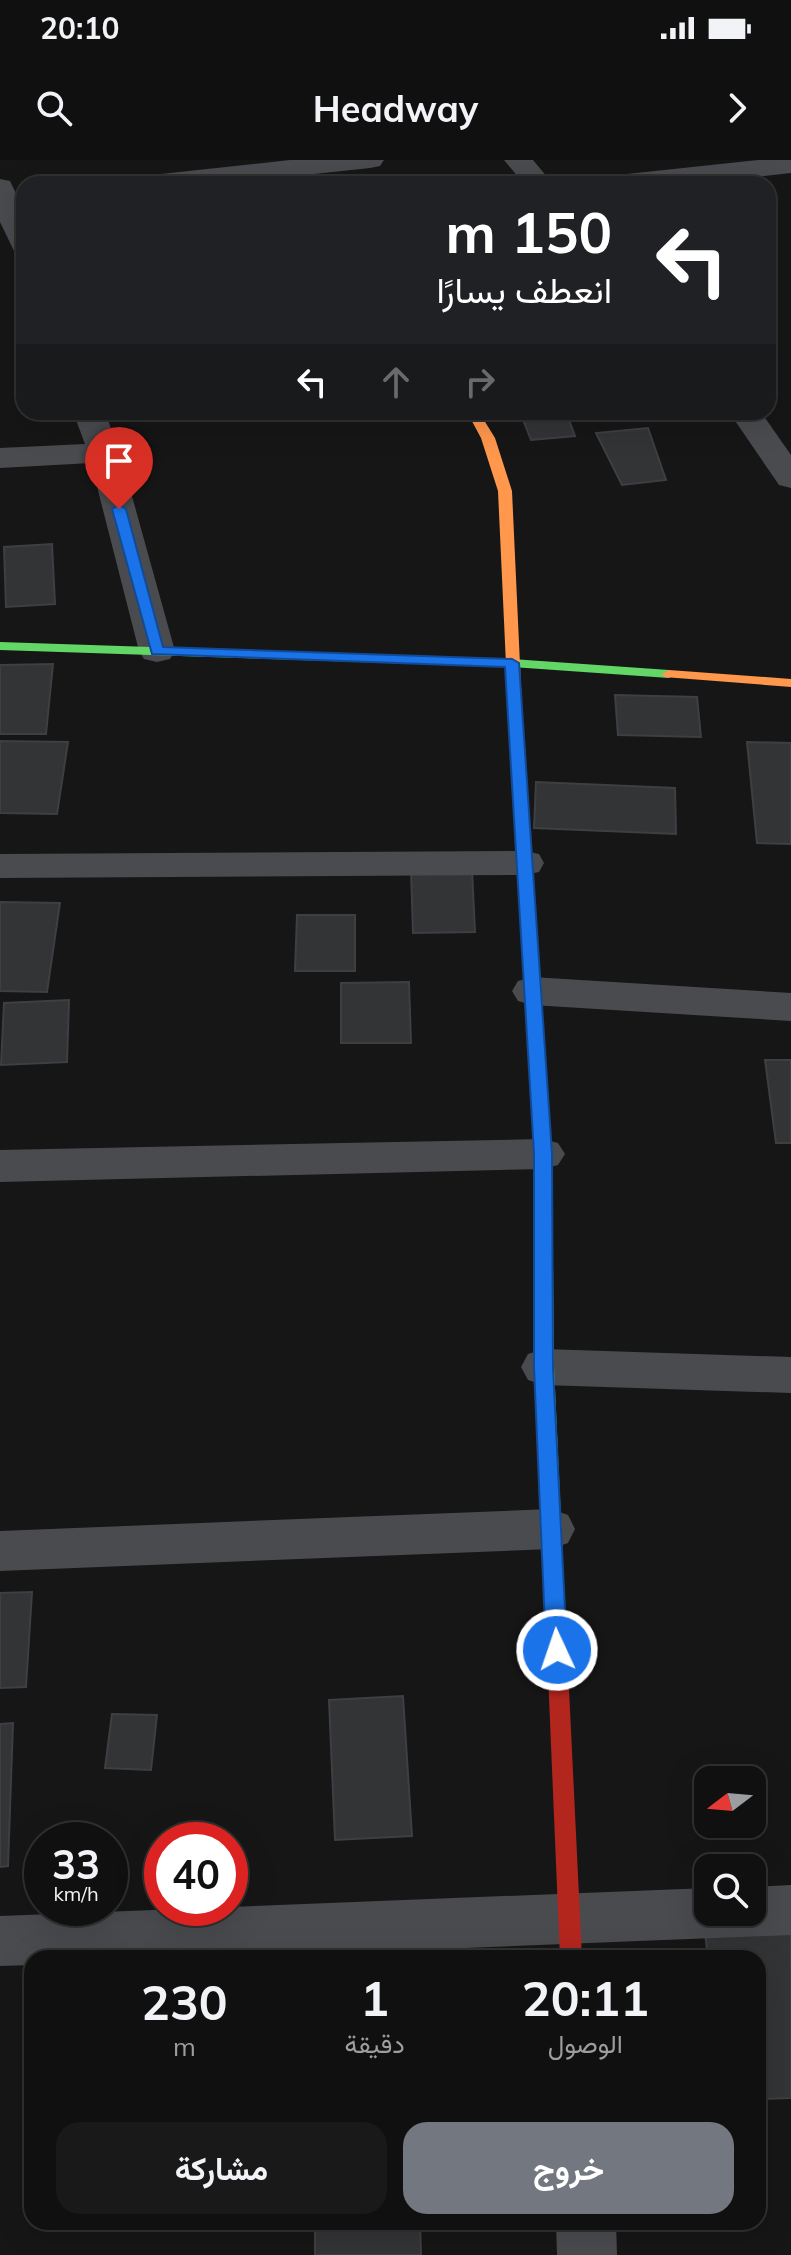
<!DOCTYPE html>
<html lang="ar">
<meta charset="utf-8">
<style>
:root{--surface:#101010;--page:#191919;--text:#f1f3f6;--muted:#9c9d9f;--line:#303030;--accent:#737880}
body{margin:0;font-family:Mulish,Vazirmatn,sans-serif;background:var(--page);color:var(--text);direction:rtl;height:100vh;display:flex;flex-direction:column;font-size:30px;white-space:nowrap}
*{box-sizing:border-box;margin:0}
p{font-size:26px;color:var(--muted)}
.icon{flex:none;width:44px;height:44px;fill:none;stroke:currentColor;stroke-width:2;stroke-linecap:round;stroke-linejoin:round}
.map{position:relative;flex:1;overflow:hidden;direction:ltr}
.sheet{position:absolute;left:24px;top:1790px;width:742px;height:280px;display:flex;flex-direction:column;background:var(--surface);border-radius:24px;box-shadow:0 8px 32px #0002,0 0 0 2px var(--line);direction:rtl}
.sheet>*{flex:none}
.hud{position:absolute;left:16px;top:16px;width:760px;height:244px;border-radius:24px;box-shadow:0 8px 32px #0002,0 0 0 2px var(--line);direction:rtl;background:#202124;color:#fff;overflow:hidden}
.needle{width:52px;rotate:254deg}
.tools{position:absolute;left:694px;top:1606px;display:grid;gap:16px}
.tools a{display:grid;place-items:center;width:72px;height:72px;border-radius:16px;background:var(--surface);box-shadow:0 8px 32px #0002,0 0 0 2px var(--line);font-size:40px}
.speed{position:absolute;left:24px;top:1662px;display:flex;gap:16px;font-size:40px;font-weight:700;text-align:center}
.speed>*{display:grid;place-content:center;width:104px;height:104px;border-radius:50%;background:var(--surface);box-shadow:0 8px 32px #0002,0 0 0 2px var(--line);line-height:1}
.speed small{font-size:20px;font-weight:400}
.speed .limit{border:12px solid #d22;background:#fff;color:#111}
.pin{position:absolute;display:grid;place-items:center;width:68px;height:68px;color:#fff;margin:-82px -34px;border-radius:50% 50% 50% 0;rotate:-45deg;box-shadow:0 0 8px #0007}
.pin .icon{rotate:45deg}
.me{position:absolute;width:88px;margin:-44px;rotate:357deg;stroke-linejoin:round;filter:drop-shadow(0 0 6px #0008)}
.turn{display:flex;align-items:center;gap:28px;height:168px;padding:0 32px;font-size:36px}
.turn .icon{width:104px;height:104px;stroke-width:2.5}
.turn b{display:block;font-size:56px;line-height:68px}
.lanes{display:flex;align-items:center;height:76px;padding:0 32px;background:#0003;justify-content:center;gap:40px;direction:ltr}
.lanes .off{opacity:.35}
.eta{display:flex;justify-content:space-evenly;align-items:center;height:136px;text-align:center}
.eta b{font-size:48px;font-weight:700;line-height:56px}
.action{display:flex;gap:16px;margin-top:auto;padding:16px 32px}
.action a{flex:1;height:92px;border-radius:24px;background:var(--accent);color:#fff;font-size:32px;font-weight:700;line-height:92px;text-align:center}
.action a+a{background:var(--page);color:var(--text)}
.status{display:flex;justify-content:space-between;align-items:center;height:56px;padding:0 40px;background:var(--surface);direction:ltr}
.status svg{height:22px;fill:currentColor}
header{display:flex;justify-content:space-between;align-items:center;height:104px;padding:0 32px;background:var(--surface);font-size:36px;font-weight:700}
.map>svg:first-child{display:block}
.building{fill:#333436;stroke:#3e3f43;stroke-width:2}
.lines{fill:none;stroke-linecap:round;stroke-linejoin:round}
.street{fill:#4a4b4f;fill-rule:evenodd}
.fast{fill:#63d668;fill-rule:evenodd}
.slow{fill:#ff974d;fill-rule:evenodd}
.jam{fill:#b3261e;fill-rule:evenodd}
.route{fill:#1a73e8;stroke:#114b97;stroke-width:2}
</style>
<div class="status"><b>20:10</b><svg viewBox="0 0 49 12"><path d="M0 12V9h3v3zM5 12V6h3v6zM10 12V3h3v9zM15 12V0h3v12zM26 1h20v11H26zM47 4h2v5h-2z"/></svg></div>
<header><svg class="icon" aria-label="forward" viewBox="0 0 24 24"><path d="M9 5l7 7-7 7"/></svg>Headway<svg class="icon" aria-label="search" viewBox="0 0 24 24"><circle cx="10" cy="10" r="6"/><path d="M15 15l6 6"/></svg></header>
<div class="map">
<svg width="791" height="2095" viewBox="0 0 791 2095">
<rect width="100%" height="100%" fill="#161616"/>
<g class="building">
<polygon points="520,252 566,252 575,276 531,280"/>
<polygon points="648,268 666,320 622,325 596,273"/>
<polygon points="52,384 55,444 6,447 4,387"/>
<polygon points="53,504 46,574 0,574 0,505"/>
<polygon points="615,535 697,537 701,577 618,575"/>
<polygon points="0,581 68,582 57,654 0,653"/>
<polygon points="747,582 791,583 791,684 757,683"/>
<polygon points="536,622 675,628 676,674 534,668"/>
<polygon points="411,710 472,710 475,772 413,773"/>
<polygon points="0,742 60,743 47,832 0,831"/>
<polygon points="297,755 355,755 355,811 295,811"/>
<polygon points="409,822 411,883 341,883 341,823"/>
<polygon points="69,840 67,902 1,905 4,843"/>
<polygon points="765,900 791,900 791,983 776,983"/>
<polygon points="32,1432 26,1527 0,1528 0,1433"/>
<polygon points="403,1536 412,1676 335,1680 329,1540"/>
<polygon points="112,1554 157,1555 151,1610 105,1608"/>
<polygon points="13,1563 8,1706 0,1707 0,1564"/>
<polygon points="791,1764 791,1938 758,1939 758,1798 708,1798 704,1765"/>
<polygon points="315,2062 420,2062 421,2095 315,2095"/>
</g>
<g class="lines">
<g class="street">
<polygon points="290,0 384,0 380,6 370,8 222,24 128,24 132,18 142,16"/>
<polygon points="504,0 533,0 553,24 524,24"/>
<polygon points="758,0 791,0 791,13 689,24 594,24 598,18 608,16"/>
<polygon points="0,19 10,21 24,50 24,94 14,91 0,62"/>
<polygon points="73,252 105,252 120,293 175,491 170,499 157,502 144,499 139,491 91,303 0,308 0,288 85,284"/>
<polygon points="729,252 761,252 791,295 791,328 779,325"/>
<polygon points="525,691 539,694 544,703 539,712 525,715 0,718 0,694"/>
<polygon points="532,817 791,833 791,861 532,845 518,841 512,831 518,821"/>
<polygon points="543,979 558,983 565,994 558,1005 543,1009 0,1022 0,990"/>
<polygon points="544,1189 791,1197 791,1233 544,1225 528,1220 521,1207 528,1194"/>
<polygon points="551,1349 568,1355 575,1369 568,1383 551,1389 0,1411 0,1371"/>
<polygon points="791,1725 791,1775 213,1798 32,1798 32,1805 0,1806 0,1756 708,1728 708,1752 752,1752 752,1727"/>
<polygon points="556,2062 616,2062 617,2095 557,2095"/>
</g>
<g class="fast">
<polygon points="0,482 512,499 669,510 676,514 669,518 512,507 0,490"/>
<polygon points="515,544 522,548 552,994 554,1207 566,1467 563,1473 556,1476 549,1473 546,1467 534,1207 534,994 508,548"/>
</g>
<g class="slow">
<polygon points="467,252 479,252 495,278 512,331 522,548 515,552 508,548 498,331 481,278"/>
<polygon points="669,510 791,519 791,527 664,517 662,514"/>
</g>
<polygon class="jam" points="556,1458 563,1461 566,1467 582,1798 560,1798 546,1467 549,1461"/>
</g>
<polygon class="route" points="119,345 126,349 163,487 512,499 519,503 552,994 553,1207 567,1490 564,1496 557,1499 549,1496 546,1490 534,1207 534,994 505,507 152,494 112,349"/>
</svg>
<div class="tools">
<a><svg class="needle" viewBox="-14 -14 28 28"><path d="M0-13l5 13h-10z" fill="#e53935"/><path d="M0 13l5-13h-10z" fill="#9c9d9f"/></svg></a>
<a><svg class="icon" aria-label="search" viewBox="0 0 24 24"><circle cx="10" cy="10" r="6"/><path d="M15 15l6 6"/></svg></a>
</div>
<div class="speed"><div>33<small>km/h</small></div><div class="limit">40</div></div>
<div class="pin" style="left:119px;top:349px;background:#d93025"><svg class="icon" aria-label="arrive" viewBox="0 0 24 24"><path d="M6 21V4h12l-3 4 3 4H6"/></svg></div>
<svg class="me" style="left:557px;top:1490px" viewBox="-20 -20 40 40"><circle r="17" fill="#1a73e8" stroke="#fff" stroke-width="3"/><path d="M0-11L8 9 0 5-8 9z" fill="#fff"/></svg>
<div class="hud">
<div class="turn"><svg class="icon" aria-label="left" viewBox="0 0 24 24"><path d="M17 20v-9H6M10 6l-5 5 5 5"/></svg><div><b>150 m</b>انعطف يسارًا</div></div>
<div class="lanes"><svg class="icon" aria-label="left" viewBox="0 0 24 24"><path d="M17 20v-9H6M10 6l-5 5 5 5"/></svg><svg class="icon off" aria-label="ahead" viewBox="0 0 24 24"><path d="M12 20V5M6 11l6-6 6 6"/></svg><svg class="icon off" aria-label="right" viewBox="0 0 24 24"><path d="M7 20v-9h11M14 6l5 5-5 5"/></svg></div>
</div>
<section class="sheet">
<div class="eta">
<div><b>20:11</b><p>الوصول</p></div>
<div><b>1</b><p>دقيقة</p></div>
<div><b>230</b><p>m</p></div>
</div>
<div class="action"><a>خروج</a><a>مشاركة</a></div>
</section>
</div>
